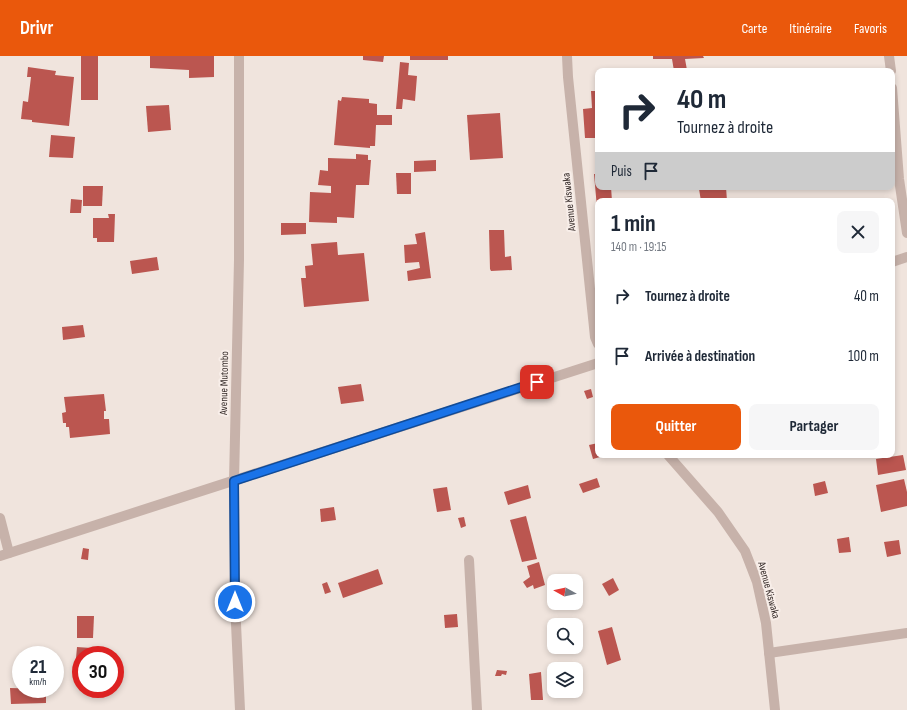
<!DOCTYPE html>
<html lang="fr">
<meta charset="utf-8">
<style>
:root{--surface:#fff;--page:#f6f6f7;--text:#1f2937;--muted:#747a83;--accent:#ea580c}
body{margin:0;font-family:"Sofia Sans Condensed",sans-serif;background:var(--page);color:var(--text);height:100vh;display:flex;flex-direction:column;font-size:15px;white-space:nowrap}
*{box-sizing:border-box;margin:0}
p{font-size:13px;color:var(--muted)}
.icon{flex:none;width:22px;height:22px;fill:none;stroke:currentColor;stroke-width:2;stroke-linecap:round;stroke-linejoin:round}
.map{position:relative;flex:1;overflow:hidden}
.drawer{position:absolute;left:595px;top:142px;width:300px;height:260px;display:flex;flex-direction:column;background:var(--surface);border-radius:8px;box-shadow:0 2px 6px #0003}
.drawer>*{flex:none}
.top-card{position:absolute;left:595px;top:12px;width:300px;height:122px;border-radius:8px;box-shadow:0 2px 6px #0003;background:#fff;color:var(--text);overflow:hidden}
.needle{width:26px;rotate:278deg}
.tools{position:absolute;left:547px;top:518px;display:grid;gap:8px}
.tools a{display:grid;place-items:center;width:36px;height:36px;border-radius:8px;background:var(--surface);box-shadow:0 2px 6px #0003;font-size:20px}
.speed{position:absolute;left:12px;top:590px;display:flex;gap:8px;font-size:20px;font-weight:700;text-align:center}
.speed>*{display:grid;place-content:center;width:52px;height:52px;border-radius:50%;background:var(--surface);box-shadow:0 2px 6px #0003;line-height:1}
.speed small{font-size:10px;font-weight:400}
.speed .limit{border:6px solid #d22;background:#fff;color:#111}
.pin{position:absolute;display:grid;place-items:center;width:34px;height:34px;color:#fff;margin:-17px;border-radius:8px;box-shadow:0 2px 6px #0006}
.me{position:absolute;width:44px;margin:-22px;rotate:0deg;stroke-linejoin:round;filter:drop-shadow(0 0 3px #0008)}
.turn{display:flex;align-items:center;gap:14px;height:84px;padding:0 16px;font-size:18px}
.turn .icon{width:52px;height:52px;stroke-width:2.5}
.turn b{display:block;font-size:28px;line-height:34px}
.then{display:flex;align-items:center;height:38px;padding:0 16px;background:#0003;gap:8px;font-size:15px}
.round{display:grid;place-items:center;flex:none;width:42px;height:42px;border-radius:8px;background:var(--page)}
.summary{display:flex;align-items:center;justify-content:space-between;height:68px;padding:0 16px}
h1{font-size:24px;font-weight:700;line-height:30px}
.button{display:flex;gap:8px;margin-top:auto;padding:8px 16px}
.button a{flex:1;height:46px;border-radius:8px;background:var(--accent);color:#fff;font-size:16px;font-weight:700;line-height:46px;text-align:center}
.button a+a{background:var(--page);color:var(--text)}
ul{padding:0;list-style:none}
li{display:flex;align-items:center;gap:12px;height:60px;padding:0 16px}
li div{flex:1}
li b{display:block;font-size:15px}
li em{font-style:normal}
header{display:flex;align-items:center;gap:24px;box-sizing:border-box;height:56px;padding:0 20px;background:var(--accent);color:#fff}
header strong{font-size:19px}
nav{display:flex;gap:22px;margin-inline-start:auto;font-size:14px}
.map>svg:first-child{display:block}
.building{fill:#bb5650}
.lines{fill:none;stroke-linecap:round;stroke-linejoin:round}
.minor{stroke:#c7b2aa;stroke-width:10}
.route-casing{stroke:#114b97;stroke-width:10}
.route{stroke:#1a73e8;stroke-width:7}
.labels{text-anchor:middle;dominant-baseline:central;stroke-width:4;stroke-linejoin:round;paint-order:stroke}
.street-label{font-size:11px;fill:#352b29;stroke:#f8eee9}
</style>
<header>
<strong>Drivr</strong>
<nav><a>Carte</a><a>Itinéraire</a><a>Favoris</a></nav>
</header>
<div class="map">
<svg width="907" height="654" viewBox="0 0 907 654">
<rect width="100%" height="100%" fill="#f0e4dd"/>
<g class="building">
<rect x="81" y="0" width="17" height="44"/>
<polygon points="150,0 214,0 214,21 189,22 189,14 150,12"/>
<polygon points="363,0 384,0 383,6 363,4"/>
<rect x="410" y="0" width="38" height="4"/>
<polygon points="653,0 703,0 704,2 685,3 687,14 674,15 672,3 653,3"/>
<polygon points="400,6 409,7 408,19 417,20 415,45 403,43 402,53 396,53"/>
<polygon points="28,11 56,15 55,19 74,21 69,70 32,66 32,64 21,63 23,45 28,46 31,21 27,21"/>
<polygon points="591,35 598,35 598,74 596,74 597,82 585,82 583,53 592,52"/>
<polygon points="342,41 369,43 369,47 377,48 377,59 392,59 392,69 376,69 375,90 370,90 370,92 334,89 338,44 341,45"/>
<polygon points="169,49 171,74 148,76 146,50"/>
<polygon points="500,57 503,102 470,104 467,59"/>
<polygon points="51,79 75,81 73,102 49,101"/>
<polygon points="356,98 368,99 368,104 371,104 369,129 356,129 354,162 337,161 337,167 309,166 310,136 331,137 331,130 318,129 320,114 328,115 328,102 356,103"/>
<polygon points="436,104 436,115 414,116 414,105"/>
<polygon points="396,117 411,117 411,138 397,138"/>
<polygon points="594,118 598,118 598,131 611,131 612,145 598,145 598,152 597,152"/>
<polygon points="83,130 103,130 102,150 83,150"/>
<polygon points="696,131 726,131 727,145 701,145 699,133 696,134"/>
<polygon points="71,143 82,144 81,157 70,157"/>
<polygon points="108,158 115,158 114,186 97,186 97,182 93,182 93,162 109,162"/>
<polygon points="281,167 306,167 306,178 281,179"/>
<polygon points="489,174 504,174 505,201 511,200 512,214 491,215 490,213"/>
<polygon points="425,176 431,222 408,225 407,215 420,212 419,206 405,207 404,189 417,188 415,178"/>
<polygon points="337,186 338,199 364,197 369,245 304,251 301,222 306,222 305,210 313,209 311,188"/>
<polygon points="157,201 159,214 132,218 130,205"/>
<polygon points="83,269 85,281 63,284 62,271"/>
<polygon points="361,328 364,345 341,348 338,331"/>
<polygon points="591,333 593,341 587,343 584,335"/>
<polygon points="104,338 106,355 104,355 104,363 109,363 110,378 70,382 69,371 66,371 66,367 63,367 62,357 66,356 64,341"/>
<polygon points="598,387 598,399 607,399 593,403 589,389"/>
<polygon points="903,399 906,414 878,419 876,403"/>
<polygon points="597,422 600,431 583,437 579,428"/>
<polygon points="904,423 907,436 907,450 881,456 876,429"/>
<polygon points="825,425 828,437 815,440 813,428"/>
<polygon points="528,429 531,442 508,449 504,436"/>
<polygon points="447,431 451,454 437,456 433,433"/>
<polygon points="334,451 336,464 321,466 320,453"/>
<polygon points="526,460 537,503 522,506 510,464"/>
<polygon points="464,461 466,470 461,472 458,462"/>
<polygon points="849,481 851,496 839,497 837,483"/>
<polygon points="899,484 901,498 887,501 884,486"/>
<polygon points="83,492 89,493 88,504 81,503"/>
<polygon points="539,506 545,529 534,533 533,529 527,532 523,526 530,521 527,510"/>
<polygon points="378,513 383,528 343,542 338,527"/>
<polygon points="613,522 619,534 609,540 602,528"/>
<polygon points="327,526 331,536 325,538 322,528"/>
<polygon points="457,558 458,571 445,572 444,559"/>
<polygon points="77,560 94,560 93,582 77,582"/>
<polygon points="612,571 621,604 607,609 598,575"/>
<polygon points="77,591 91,592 91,599 81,599 81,615 75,614"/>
<polygon points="497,614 507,615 506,619 502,618 501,620 495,620"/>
<polygon points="541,616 543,644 531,644 529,618"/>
<polygon points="10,632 46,633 46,647 11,648"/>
</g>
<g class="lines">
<g class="minor">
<polyline points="239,0 239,204 234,425 235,546 240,654"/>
<polyline points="567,0 568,21 595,281 598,288"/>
<polyline points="889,0 891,15"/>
<polyline points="892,32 899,123 907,177"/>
<polyline points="892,206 907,201"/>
<polyline points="668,399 718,456 745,495 757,526 766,567 775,654"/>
<polyline points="0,462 9,497"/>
<polyline points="0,500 598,307"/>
<polyline points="469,504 477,654"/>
<polyline points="769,597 907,577"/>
</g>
</g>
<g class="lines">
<defs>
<polyline id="route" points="235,546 234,425 537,326"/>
</defs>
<use href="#route" class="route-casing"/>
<use href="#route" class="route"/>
</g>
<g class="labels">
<g class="street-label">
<text transform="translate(569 146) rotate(-96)">Avenue Kiswaka</text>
<text transform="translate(224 327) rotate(-89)">Avenue Mutombo</text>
<text transform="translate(769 534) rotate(75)">Avenue Kiswaka</text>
</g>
</g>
</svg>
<div class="tools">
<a><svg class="needle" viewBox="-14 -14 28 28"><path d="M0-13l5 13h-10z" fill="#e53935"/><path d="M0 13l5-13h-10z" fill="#747a83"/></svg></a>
<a><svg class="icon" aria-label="search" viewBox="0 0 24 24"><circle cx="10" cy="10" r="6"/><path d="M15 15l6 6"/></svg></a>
<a><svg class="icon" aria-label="layers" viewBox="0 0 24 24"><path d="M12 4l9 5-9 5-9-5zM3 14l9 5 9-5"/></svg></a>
</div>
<div class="speed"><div>21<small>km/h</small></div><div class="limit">30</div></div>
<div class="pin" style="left:537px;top:326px;background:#d93025"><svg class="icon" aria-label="arrive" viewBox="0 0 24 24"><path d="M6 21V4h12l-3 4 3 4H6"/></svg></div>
<svg class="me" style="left:235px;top:546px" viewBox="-20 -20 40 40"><circle r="17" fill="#1a73e8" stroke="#fff" stroke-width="3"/><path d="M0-11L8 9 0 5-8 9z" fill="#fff"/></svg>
<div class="top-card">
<div class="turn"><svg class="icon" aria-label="right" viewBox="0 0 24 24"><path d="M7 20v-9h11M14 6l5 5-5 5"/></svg><div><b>40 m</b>Tournez à droite</div></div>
<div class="then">Puis<svg class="icon" aria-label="arrive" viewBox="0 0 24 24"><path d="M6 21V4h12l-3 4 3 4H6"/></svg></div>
</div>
<section class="drawer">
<div class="summary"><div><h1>1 min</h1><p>140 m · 19:15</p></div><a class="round"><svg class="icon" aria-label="close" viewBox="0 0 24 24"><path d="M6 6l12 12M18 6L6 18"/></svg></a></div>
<ul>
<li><svg class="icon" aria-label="right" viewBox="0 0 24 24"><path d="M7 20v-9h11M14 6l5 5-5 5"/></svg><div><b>Tournez à droite</b></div><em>40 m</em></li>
<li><svg class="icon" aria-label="arrive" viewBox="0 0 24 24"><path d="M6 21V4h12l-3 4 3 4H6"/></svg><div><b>Arrivée à destination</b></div><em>100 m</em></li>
</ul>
<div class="button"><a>Quitter</a><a>Partager</a></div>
</section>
</div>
